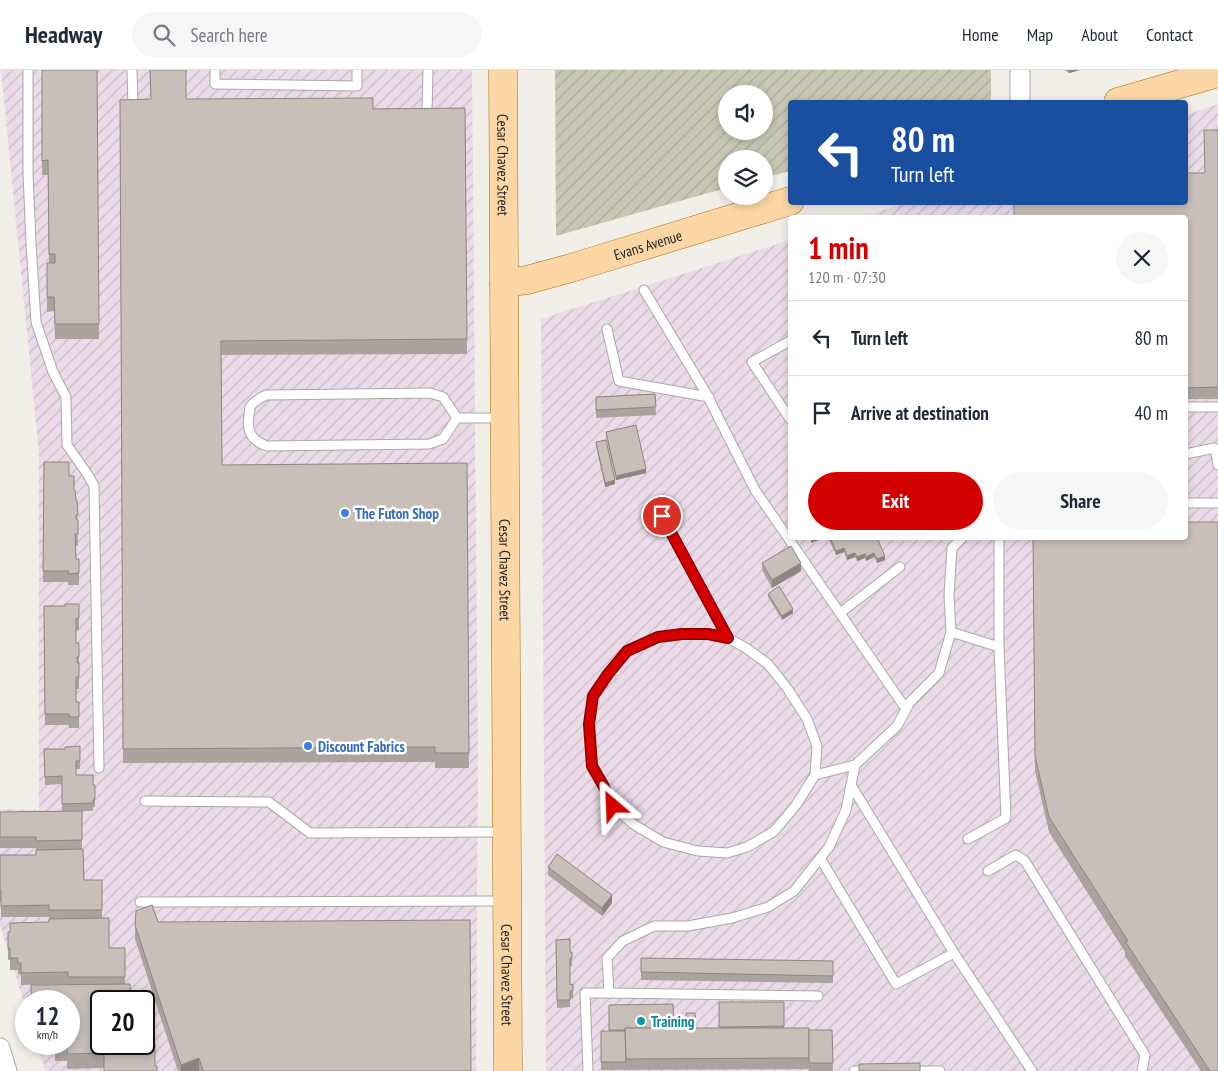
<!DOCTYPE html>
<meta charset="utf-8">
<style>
:root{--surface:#fff;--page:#f6f6f7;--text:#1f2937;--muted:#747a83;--line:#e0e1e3;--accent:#d40000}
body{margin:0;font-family:"PT Sans Narrow",sans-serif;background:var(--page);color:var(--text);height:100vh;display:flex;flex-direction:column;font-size:19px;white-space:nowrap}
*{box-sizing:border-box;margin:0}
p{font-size:16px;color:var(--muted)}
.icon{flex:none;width:28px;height:28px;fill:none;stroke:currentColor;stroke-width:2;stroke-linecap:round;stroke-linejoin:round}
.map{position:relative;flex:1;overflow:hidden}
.sheet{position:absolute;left:788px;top:145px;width:400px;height:325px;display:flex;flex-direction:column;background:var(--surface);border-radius:5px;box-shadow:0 2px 8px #0003}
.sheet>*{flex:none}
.banner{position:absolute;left:788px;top:30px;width:400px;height:105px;border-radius:5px;box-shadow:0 2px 8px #0003;background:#1a4fa0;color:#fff;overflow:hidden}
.buttons{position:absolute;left:718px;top:15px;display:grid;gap:10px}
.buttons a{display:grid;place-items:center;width:55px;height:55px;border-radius:50%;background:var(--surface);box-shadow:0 2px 8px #0003;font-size:25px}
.speed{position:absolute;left:15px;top:920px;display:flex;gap:10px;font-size:25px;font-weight:700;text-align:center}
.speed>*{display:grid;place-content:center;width:65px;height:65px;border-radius:50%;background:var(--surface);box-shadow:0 2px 8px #0003;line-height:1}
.speed small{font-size:12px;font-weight:400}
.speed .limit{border:2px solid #111;border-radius:8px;background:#fff;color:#111}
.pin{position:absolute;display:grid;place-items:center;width:42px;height:42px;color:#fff;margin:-21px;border:2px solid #fff;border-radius:50%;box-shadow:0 1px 5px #0007}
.me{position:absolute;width:55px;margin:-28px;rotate:334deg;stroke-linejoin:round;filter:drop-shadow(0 0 4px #0008)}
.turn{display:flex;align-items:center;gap:18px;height:105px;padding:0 20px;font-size:22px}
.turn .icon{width:65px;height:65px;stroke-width:2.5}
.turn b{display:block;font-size:35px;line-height:42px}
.round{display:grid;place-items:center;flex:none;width:52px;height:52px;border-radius:26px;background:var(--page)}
.head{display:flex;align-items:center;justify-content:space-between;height:85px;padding:0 20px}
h1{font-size:30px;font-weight:700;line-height:38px;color:var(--accent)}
.action{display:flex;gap:10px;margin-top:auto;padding:10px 20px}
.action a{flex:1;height:58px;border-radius:30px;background:var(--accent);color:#fff;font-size:20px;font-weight:700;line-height:58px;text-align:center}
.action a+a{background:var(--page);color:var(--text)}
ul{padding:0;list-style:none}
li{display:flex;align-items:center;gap:15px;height:75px;padding:0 20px;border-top:1px solid var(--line)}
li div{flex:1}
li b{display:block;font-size:19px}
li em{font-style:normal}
header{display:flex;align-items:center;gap:30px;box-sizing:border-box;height:70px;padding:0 25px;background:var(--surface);border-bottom:1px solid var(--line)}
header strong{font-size:24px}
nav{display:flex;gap:28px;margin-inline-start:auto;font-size:18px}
.search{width:350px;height:45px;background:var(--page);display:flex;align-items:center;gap:12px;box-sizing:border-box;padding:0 18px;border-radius:28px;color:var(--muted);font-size:19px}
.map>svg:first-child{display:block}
.industrial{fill:url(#industrial-furrows);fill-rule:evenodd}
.construction{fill:url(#construction-furrows);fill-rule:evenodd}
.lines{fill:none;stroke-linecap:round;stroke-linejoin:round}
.service-casing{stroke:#a9a9a9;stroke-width:11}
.minor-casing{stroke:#a9a9a9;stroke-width:21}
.primary-casing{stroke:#a06b00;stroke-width:29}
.service{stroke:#fff;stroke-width:9}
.minor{stroke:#fff;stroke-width:19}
.primary{stroke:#fcd6a4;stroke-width:28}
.wall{fill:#aba49e}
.shaded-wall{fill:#8b8681}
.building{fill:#c7bfb8;stroke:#8b8681}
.route-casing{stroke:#8a0000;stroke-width:12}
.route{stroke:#d40000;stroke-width:9}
.shop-dot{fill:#3f7fe0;stroke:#fff;stroke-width:2}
.culture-dot{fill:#0f9aa8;stroke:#fff;stroke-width:2}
.labels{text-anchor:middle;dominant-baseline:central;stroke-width:5;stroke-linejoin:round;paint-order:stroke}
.street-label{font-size:15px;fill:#222;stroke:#fff}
.shop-label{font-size:15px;font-weight:bold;fill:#366cbe;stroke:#fff;text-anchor:start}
.culture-label{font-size:15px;font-weight:bold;fill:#0d838f;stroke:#fff;text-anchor:start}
</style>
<header>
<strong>Headway</strong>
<div class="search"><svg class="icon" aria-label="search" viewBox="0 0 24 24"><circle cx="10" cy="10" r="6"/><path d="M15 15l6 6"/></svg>Search here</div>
<nav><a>Home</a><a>Map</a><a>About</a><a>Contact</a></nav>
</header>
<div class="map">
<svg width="1218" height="1001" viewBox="0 0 1218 1001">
<defs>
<pattern id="industrial-furrows" width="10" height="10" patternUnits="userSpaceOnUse" patternTransform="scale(1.25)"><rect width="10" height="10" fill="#ebdbe8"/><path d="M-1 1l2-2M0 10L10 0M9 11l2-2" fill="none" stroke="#c9bcc7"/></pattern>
<pattern id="construction-furrows" width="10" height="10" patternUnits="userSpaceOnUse" patternTransform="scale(1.25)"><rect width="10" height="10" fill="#c7c7b4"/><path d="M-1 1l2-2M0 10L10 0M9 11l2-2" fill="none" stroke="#abab9a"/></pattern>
</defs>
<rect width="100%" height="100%" fill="#f2efe9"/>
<g class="industrial">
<path d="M1 0H472L478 688 476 1001H45L37 974H69V931H26V939L0 855V739L39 740V383ZM101 931H144V974H101Z"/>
<polygon points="1218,34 1218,1001 546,1001 541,249 790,170 790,468 1185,468 1185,148 862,147 909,132 1185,132 1185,45"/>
</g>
<path class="construction" d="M555 0H991V32H790V101L764 108V89H726V118L556 166ZM726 24H764V61H726Z"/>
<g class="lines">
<defs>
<g id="service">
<polyline points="28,0 28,103 31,173 36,252 53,302 66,327 67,375 88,405 94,416 99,698"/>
<polyline points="132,0 133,35"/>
<polyline points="215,0 215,14 357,16 357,0"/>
<polyline points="427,42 428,0"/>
<polyline points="644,220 706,323 755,420 906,639"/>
<polyline points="607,259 619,311 709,327"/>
<polyline points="790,271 752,292 790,349"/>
<polyline points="1185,338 1188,337 1218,337"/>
<path d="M457 348 443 369 429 374 267 376C252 371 246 361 249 345 249 344 250 338 250 337 254 331 260 328 266 325L430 323 443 327 457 348H501"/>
<polyline points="1185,384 1215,378 1218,395"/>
<polyline points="1185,433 1218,433"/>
<polyline points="662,445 728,568"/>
<polyline points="840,543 900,497"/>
<polyline points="951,562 999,577"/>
<polygon points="682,564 708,564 728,568 746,578 768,594 787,618 807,649 817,676 815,705 796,735 777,758 773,762 747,777 727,783 698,781 663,772 633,754 613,736 603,715 592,696 589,654 593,626 608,604 627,581 658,567"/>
<polyline points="815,705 855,695"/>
<polyline points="851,715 954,883 1032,1001"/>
<polyline points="145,731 269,732 310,763 504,762"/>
<polyline points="968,769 1006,748 999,577 999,468"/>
<polyline points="820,788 896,914 954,883"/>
<polyline points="988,801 1016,785 1025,791 1145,985 1142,1001"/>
<polyline points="140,832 505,831"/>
<polyline points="609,923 818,926"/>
<polyline points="588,1001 585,923 609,923 607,888 623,871 654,856 688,856 732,848 768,837 794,821 829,777 846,740 855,695 897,656 910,632 939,603 951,562 949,525 952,478 962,468"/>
<polyline points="854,1001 870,1001"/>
<polyline points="908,1001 940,1001"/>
</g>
<g id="minor">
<polyline points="1020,0 1020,32"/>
<polyline points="0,978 7,1001"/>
</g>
<g id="primary">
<path id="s1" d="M503 0 508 1001"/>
<polyline points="1118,32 1218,3"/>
<path id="s2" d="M504 213 527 210 571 198 790 131"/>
</g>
</defs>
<use href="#service" class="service-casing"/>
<use href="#minor" class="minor-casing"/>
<use href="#primary" class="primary-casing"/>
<use href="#service" class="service"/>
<use href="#minor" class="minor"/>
<use href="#primary" class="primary"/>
</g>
<g class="wall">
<polygon points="42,0 97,0 99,269 55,269 54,241 47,242 47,193 49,193 48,105 42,105"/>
<polygon points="1064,0 1080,0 1069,3"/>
<polygon points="186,29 373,39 465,38 467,284 221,285 222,395 467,393 469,698 435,698 435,692 123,693 120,30"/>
<polygon points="1218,60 1218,329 1185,329 1185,148 1205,103"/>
<polygon points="655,324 656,345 596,348 596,327"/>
<polygon points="606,362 646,403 616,410 606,366"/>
<polygon points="596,372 615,414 605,417 596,376"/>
<polygon points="44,392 69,406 74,420 76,430 77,430 78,476 76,475 76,489 79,489 79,515 68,515 68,512 43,512"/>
<polygon points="828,468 877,468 885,490 877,493 874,487 866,491 865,488 857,491 855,487 847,490 844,482 836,485"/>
<polygon points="1033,468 1218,1001 1201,1001 1125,886 1125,882 1049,762 1035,701"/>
<polygon points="762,493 801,501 772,518 762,500"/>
<polygon points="768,524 793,543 782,550 768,527"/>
<polygon points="79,534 79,560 76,560 76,573 79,573 79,619 76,619 76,632 79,632 79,658 69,658 69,655 45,655 44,536 65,536"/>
<polygon points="80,676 80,699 76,699 76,705 93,715 95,729 95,737 93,737 93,741 82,741 82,780 84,810 102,810 102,848 109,878 125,878 125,914 101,974 144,974 144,941 149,941 149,975 104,998 67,999 67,991 55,991 55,984 44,984 44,974 69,974 31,926 68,914 21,915 21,904 18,904 18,900 10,900 10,890 8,890 8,873 49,852 49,847 1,847 1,832 0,832 0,785 36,785 36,778 0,778 0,742 62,741 62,714 45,715 44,679 65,679"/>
<polygon points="548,797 612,833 602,846 548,805"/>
<polygon points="158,852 471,1001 178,1001 135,869 135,855"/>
<polygon points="556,870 570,882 572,882 572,896 570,896 570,915 573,914 573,929 570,929 570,937 557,938"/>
<polygon points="641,888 833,891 833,913 641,910"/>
<polygon points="719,932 784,932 784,958 809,972 832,960 833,1001 809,1001 809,999 601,1000 601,961 609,961 609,935 674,958 719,958"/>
</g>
<g class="shaded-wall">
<polygon points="1069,0 1080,0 1069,3"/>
<polygon points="646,399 646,403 616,410 616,406"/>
<polygon points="615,410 615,414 605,417 605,413"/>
<polygon points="814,468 823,468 811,473 811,469"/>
<polygon points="844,478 844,482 836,485 836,481"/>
<polygon points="855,483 855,487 847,490 847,486"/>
<polygon points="874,483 874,487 866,491 866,487"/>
<polygon points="865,484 865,488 857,491 857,487"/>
<polygon points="885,486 885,490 877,493 877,489"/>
<polygon points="801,493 801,501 772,518 772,510"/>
<polygon points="793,539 793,543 782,550 782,546"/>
<polygon points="612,825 612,833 602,846 602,838"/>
<polygon points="199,988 199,1001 181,1001 181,995"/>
</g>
<g class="building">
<polygon points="42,0 97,0 99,254 55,254 54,227 47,227 47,193 55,193 55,184 49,184 48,90 42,91"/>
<polygon points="150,0 186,0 186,29 373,28 373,39 465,38 467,269 221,271 222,395 467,393 469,683 435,683 435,677 123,679 120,30 151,29"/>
<polygon points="1204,60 1218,60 1218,317 1185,318 1185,148 1014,148 1014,132 1185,132 1185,103 1205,103"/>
<polygon points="655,324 656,337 596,340 596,327"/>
<polygon points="636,355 646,399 616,406 606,362"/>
<polygon points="606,370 615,410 605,413 596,372"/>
<polygon points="44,392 69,392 69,406 74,406 74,420 75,420 76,430 77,430 78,445 76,445 76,449 78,450 78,464 75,464 76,489 79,489 79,503 68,504 69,501 43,501"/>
<polygon points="1185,452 1218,452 1218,1001 1210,1001 1125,871 1128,871 1049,747 1035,686 1033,468 1185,468"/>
<polygon points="830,468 877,468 885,486 877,489 874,483 866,487 865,484 857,487 855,483 847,486 844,478 836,481"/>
<polygon points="791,476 801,493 772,510 762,493"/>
<polygon points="779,516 793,539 782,546 768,524"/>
<polygon points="65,534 79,534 79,548 76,549 76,573 79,573 79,587 77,587 77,593 79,592 79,607 76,607 76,632 79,632 79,647 69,647 69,644 45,644 44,536 65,536"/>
<polygon points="80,676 80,691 76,691 76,705 93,705 93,715 95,715 95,729 93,730 93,733 62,734 62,706 45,707 44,679 65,679 65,677"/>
<polygon points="82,741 82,770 36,771 36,767 0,767 0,742"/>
<polygon points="83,779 84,810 102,810 102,840 49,840 49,835 1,836 1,820 0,820 0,785 36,785 36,780"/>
<polygon points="557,784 612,825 602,838 548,797"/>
<polygon points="152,835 158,852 470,850 471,1001 203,1001 199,988 181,995 135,855 136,841"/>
<polygon points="109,848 109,878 125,878 125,907 68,907 68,902 21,903 21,893 18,893 18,888 10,888 10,878 8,878 8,862 10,862 10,853 49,852 49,849"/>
<polygon points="570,869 570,882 572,882 572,888 570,888 570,915 573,914 573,921 570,921 570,930 557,930 556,870"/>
<polygon points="641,888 833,891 833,906 641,902"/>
<polygon points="130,914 131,931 101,931 101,974 119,974 119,975 155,974 155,996 157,996 157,1001 104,1001 104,983 67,984 67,977 55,977 55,974 69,974 69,931 28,931 28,926 31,926 31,915"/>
<polygon points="719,932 784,932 784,956 719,957"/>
<polygon points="673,934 674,958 625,958 625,960 609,960 609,935"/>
<rect x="144" y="941" width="5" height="23"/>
<polygon points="686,943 695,943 696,958 686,958"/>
<polygon points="625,958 809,958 809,988 626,989"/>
<polygon points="809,960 832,960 833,993 809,993"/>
<polygon points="601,961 625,961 626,992 601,992"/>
<polygon points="920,993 920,1001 859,1001 859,994"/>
</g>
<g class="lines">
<defs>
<polyline id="route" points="613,736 603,715 592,696 589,654 593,626 608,604 627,581 658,567 682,564 708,564 728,568 662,446"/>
</defs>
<use href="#route" class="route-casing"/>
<use href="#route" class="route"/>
</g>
<g class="shop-dot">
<circle cx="345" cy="443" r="5"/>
<circle cx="308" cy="676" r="5"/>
</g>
<circle class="culture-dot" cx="641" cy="951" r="5"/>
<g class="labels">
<g class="street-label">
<text stroke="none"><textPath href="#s1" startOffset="95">Cesar Chavez Street</textPath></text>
<text stroke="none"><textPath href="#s2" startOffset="149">Evans Avenue</textPath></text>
<text stroke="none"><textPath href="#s1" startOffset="500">Cesar Chavez Street</textPath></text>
<text stroke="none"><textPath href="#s1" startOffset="905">Cesar Chavez Street</textPath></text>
</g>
<g class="shop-label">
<text x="355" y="443">The Futon Shop</text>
<text x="318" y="676">Discount Fabrics</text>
</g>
<g class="culture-label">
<text x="651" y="951">Training</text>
</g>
</g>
</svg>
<div class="buttons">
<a><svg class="icon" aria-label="sound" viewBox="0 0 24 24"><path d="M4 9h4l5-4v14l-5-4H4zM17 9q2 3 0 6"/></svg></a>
<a><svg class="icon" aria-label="layers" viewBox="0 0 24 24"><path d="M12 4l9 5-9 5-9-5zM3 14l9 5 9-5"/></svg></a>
</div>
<div class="speed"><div>12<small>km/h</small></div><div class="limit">20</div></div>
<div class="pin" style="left:662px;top:446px;background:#d93025"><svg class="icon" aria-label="arrive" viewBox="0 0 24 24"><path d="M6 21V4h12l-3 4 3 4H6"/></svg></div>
<svg class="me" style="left:613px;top:736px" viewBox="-20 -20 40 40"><path d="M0-17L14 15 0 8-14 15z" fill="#d40000" stroke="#fff" stroke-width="4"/></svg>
<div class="banner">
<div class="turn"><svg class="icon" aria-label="left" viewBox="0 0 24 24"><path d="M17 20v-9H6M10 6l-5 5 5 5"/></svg><div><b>80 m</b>Turn left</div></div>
</div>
<section class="sheet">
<div class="head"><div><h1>1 min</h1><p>120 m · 07:30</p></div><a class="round"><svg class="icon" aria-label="close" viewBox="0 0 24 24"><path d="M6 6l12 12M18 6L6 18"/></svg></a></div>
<ul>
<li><svg class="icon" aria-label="left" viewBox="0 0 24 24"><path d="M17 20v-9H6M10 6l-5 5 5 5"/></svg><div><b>Turn left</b></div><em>80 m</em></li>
<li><svg class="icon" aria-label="arrive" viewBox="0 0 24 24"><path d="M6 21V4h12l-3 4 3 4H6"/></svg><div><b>Arrive at destination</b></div><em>40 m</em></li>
</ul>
<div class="action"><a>Exit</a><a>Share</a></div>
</section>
</div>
